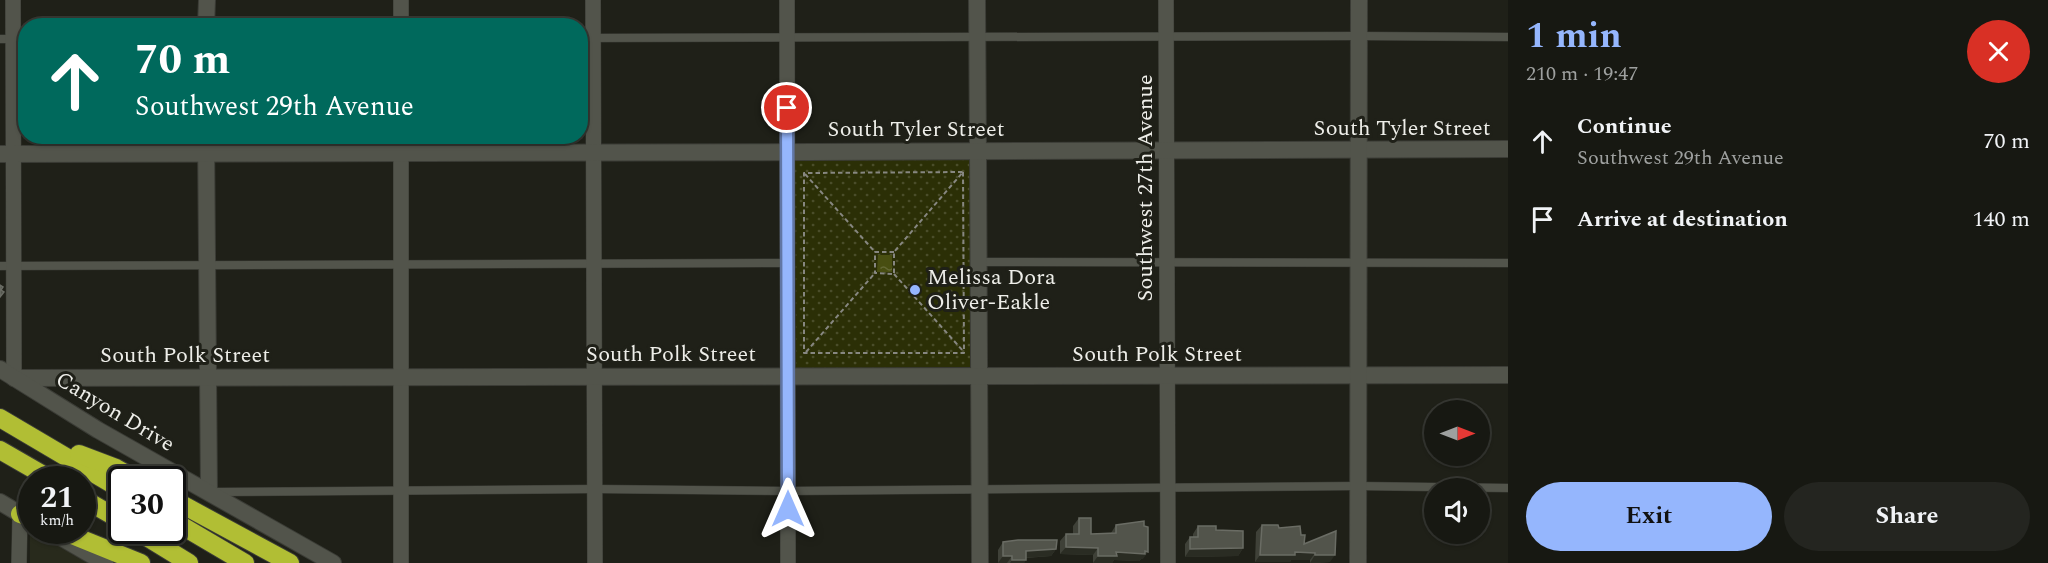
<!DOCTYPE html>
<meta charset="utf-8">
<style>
:root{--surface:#171812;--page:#242520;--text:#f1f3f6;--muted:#9ea09f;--line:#363732;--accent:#95b6fd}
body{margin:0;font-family:Spectral,serif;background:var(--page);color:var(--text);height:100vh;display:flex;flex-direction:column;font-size:22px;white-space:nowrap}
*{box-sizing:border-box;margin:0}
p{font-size:20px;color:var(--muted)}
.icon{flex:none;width:33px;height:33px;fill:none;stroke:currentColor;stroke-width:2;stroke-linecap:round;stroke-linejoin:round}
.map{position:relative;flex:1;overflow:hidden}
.details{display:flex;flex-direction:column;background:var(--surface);width:540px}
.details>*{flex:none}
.guide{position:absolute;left:18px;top:18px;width:570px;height:126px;border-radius:24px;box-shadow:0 2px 4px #0004,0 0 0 2px var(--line);background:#00695c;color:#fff;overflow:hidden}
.needle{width:39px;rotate:90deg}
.buttons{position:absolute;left:1424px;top:400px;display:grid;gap:12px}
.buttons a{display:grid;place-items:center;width:66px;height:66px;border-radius:50%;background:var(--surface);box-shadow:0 2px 4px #0004,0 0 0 2px var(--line);font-size:30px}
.speed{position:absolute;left:18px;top:466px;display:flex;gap:12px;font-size:30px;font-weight:700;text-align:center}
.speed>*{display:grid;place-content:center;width:78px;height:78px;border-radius:50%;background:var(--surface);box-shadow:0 2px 4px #0004,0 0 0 2px var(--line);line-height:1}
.speed small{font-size:15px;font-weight:400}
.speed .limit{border:3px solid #111;border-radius:9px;background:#fff;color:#111}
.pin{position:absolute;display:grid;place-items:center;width:51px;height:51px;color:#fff;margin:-26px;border:3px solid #fff;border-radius:50%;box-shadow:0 2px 6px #0007}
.me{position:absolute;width:66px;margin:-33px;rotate:0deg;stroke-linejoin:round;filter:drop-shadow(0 0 4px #0008)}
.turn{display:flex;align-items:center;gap:21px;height:126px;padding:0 18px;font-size:27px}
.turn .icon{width:78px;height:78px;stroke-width:2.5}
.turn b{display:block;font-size:42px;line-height:51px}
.round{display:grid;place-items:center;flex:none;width:63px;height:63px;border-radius:32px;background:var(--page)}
.head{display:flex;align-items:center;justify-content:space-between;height:102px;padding:0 18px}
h1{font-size:36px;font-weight:700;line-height:45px;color:var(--accent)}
.button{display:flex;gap:12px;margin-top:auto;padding:12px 18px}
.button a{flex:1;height:69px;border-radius:36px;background:var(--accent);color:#111;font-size:24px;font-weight:700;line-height:69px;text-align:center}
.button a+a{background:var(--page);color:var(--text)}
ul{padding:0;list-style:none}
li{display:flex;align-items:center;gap:18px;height:78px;padding:0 18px}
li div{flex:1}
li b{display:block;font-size:22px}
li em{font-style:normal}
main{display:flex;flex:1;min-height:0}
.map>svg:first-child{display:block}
.built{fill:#282a1c}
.park{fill:url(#park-dots)}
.water{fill:url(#water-ripples)}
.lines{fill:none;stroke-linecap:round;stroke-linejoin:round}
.service-casing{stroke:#3b3c36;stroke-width:9}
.minor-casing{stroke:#3b3c36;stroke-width:16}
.tertiary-casing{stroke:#3b3c36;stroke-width:18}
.secondary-casing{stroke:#3b3c36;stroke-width:18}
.motorway-casing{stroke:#3b3c36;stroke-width:20}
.path{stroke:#878781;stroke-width:2;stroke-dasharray:4.5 3;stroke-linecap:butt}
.service{stroke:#52544b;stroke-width:8}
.minor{stroke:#52544b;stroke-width:15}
.tertiary{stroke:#52544b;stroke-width:16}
.secondary{stroke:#52544b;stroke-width:16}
.motorway{stroke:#b1be34;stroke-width:18}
.wall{fill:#3f4138}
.shaded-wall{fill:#2a2c23}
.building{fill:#52544b;stroke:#6a6c64;stroke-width:1.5}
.route-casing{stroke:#6176a4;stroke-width:15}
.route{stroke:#95b6fd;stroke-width:10}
.poi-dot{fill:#95b6fd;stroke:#1f2018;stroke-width:2}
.labels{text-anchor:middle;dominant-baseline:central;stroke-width:6;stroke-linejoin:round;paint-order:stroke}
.street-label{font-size:22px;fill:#eeeee9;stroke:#1f2018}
.poi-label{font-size:22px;fill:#eeeee9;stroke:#1f2018;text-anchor:start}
</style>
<main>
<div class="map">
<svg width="1508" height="563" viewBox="0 0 1508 563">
<defs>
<pattern id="park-dots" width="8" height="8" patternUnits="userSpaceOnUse" patternTransform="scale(1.5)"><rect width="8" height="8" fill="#2b2f06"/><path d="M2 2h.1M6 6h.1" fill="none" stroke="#4a4d2a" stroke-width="1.8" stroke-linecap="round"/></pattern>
<pattern id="water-ripples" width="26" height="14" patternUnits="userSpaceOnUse" patternTransform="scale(1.5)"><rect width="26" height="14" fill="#484e11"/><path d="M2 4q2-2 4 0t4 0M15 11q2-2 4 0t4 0" fill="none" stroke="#636834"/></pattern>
</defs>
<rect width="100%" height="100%" fill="#1f2018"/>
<polygon class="built" points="30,528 32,531 35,531 88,563 30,563"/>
<polygon class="park" points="795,159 972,159 972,367 796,369"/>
<polygon class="water" points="878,255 892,255 892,272 877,272"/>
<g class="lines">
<defs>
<g id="service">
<polyline points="580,38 1358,36 1508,37"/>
<polyline points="0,39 26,39"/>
<polyline points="978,262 1508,263"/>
<polyline points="0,266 787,263"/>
<polyline points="214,492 595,489 788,491 1357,486 1508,488"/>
</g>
<g id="minor">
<polyline points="13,0 14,378"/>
<polyline points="401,0 401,26"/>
<polyline points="593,0 595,563"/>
<polyline points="787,0 788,563"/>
<polyline points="1166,0 1168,563"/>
<polyline points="401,136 401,563"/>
<polyline points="19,563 20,514"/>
</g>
<g id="tertiary">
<polyline points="206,26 207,0"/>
<polyline points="206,136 209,492"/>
<polyline points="978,152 980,563"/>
<polyline points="14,378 1508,375"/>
</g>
<g id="secondary">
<polyline points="977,0 978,152"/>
<path d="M0 154C503 151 1005 154 1508 149"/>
<polyline points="0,369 98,430 333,563"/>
<polyline points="0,502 30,520"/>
<polyline points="50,531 105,563"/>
<polyline points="1358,563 1359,0"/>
</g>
<g id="motorway">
<polyline points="0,418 122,490"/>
<polyline points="0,450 52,480"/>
<polyline points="79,454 116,468 137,480"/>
<polyline points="82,498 122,521"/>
<polyline points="172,499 290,563"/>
<polyline points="20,514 32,518"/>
<polyline points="172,520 245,563"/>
<polyline points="62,531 141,563"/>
<polyline points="137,531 189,563"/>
</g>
</defs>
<use href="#service" class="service-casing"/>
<use href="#minor" class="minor-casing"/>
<use href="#tertiary" class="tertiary-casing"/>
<use href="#secondary" class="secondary-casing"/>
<use href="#motorway" class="motorway-casing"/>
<g class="path">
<polygon points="963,172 964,353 804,353 804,173"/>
<polyline points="805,174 875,252"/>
<polyline points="894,252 875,252 875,273 894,274 894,252 963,172"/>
<polyline points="894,274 964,352"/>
<polyline points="806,352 875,273"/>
</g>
<use href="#service" class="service"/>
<use href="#minor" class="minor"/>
<use href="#tertiary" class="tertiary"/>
<use href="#secondary" class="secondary"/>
<use href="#motorway" class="motorway"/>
</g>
<g class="wall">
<polygon points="1079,518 1091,534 1111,533 1116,525 1143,559 1141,559 1139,561 1114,560 1112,563 1093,563 1093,555 1060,554 1060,541 1066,534 1073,534 1073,526"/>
<polygon points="1262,525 1279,528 1301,535 1304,544 1330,562 1310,563 1310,560 1291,560 1290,562 1255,562 1256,532"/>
<polygon points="1198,526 1216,530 1243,548 1238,556 1185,557 1185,544 1190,537 1193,537 1193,534"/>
<polygon points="1003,542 1056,549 1051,556 1026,558 1024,563 998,563 998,550"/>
</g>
<g class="shaded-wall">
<polygon points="1066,547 1098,548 1093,555 1060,554"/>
<polygon points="1243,548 1238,556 1185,557 1190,549"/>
<polygon points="1056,549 1051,556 1021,558 1026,551"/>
<polygon points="1145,551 1148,552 1143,559 1141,559 1139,561 1114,560 1112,563 1093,563 1098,556 1116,552"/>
<polygon points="1295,552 1315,553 1310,560 1291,560 1290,562 1255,562 1260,555"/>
<polygon points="1315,555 1335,555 1330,562 1310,563"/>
<polygon points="1003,556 1012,556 1007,563 998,563"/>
<polygon points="1012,560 1026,560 1024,563 1010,563"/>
</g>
<g class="building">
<polygon points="0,285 3,287 1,290 4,292 0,297"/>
<polygon points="1079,518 1091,518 1091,534 1116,533 1116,525 1144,521 1144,526 1148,527 1148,552 1145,551 1145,554 1116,552 1117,556 1098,556 1098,548 1066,547 1066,534 1079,534"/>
<polygon points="1262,525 1278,525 1279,528 1300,526 1301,535 1305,535 1304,544 1336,531 1335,555 1315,555 1315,553 1295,552 1295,555 1260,555"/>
<polygon points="1198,526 1216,526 1216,530 1243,531 1243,548 1190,549 1190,537 1198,537"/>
<polygon points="1018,540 1057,540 1056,549 1026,551 1026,560 1012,560 1012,556 1003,556 1003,542"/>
</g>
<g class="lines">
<defs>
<polyline id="route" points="787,108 788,509"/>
</defs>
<use href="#route" class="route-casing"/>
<use href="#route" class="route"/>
</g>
<circle class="poi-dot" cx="915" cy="290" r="6"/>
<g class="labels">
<g class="street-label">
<text x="1402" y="128">South Tyler Street</text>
<text x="916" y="129">South Tyler Street</text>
<text transform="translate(1145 188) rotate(-90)">Southwest 27th Avenue</text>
<text x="671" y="354">South Polk Street</text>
<text x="1157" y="354">South Polk Street</text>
<text x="185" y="355">South Polk Street</text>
<text transform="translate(115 412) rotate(31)">Canyon Drive</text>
</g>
<g class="poi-label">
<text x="927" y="277">Melissa Dora<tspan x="927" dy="25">Oliver-Eakle</tspan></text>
</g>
</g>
</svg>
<div class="buttons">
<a><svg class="needle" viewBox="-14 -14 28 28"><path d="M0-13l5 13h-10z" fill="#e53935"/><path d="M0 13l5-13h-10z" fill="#9ea09f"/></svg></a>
<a><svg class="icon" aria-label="sound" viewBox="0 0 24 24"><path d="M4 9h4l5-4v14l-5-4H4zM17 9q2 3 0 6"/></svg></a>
</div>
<div class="speed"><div>21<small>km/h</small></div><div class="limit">30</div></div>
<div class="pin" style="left:787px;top:108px;background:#d93025"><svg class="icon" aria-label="arrive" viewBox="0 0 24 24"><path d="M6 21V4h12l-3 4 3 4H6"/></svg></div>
<svg class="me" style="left:788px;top:509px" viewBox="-20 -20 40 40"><path d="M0-17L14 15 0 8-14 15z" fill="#95b6fd" stroke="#fff" stroke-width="4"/></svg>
<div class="guide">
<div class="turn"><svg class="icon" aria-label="ahead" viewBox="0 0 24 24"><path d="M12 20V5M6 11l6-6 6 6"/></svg><div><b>70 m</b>Southwest 29th Avenue</div></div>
</div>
</div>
<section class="details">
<div class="head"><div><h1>1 min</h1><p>210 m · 19:47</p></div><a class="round" style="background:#d93025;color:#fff"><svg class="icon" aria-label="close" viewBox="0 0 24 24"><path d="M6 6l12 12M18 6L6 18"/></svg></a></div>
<ul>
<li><svg class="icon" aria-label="ahead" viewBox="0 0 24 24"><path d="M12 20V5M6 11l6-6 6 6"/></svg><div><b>Continue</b><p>Southwest 29th Avenue</p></div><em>70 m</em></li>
<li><svg class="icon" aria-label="arrive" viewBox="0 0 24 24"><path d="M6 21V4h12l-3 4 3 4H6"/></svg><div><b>Arrive at destination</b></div><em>140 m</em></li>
</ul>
<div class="button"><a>Exit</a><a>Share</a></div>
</section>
</main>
